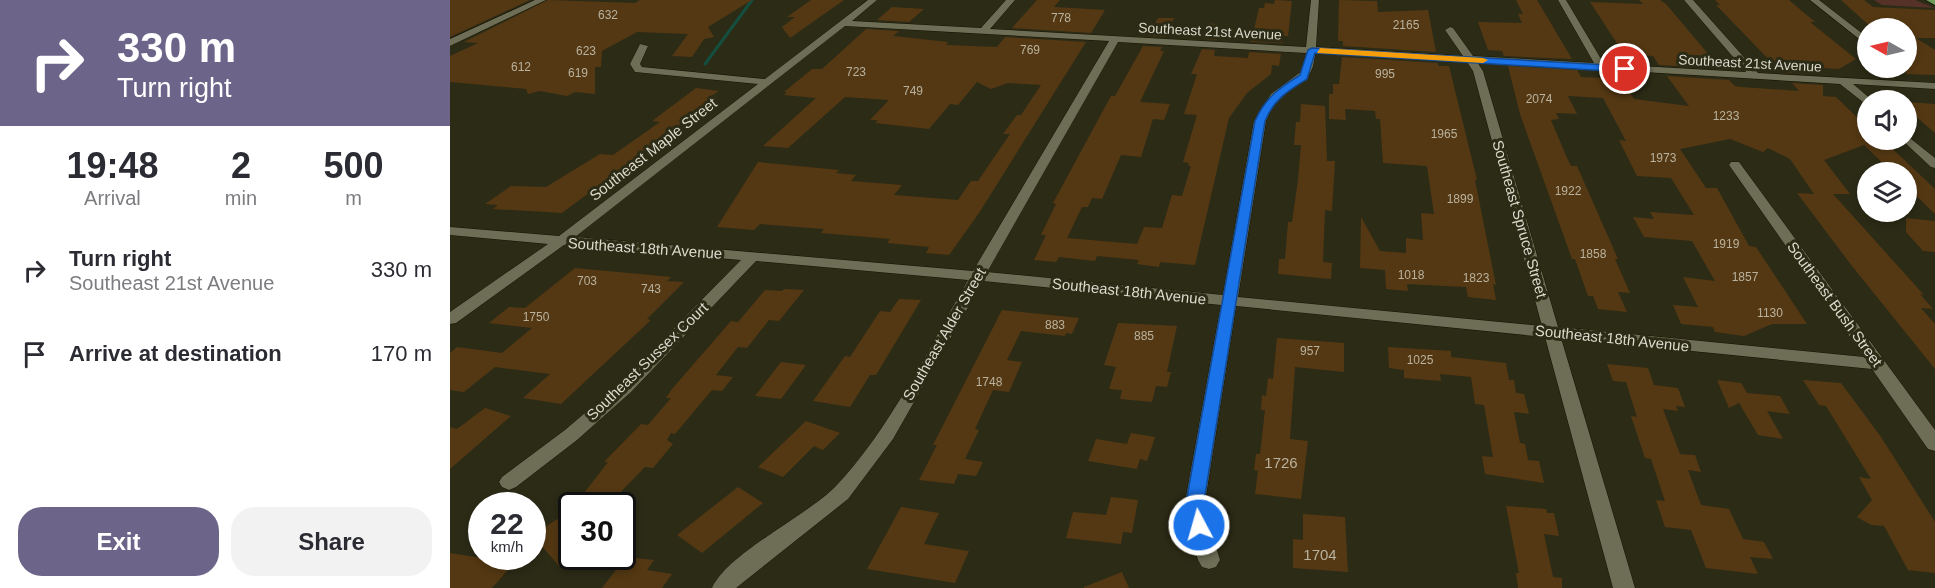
<!DOCTYPE html>
<style>
:root{--surface:#fff;--page:#f2f2f3;--text:#2b2b33;--muted:#7c7c81;--accent:#6d648a}
body{margin:0;font-family:Helvetica,sans-serif;background:var(--page);color:var(--text);height:100vh;display:flex;flex-direction:column;font-size:22px;white-space:nowrap}
*{box-sizing:border-box;margin:0}
p{font-size:20px;color:var(--muted)}
.icon{flex:none;width:33px;height:33px;fill:none;stroke:currentColor;stroke-width:2;stroke-linecap:round;stroke-linejoin:round}
.map{position:relative;flex:1;overflow:hidden}
.details{display:flex;flex-direction:column;background:var(--surface);width:450px}
.details>*{flex:none}
.hud{background:#6d648a;color:#fff;overflow:hidden}
.needle{width:39px;rotate:278deg}
.tools{position:absolute;left:1407px;top:18px;display:grid;gap:12px}
.tools a{display:grid;place-items:center;width:60px;height:60px;border-radius:50%;background:var(--surface);box-shadow:0 3px 9px #0003;font-size:30px}
.speed{position:absolute;left:18px;top:492px;display:flex;gap:12px;font-size:30px;font-weight:700;text-align:center}
.speed>*{display:grid;place-content:center;width:78px;height:78px;border-radius:50%;background:var(--surface);box-shadow:0 3px 9px #0003;line-height:1}
.speed small{font-size:15px;font-weight:400}
.speed .limit{border:3px solid #111;border-radius:9px;background:#fff;color:#111}
.pin{position:absolute;display:grid;place-items:center;width:51px;height:51px;color:#fff;margin:-26px;border:3px solid #fff;border-radius:50%;box-shadow:0 2px 6px #0007}
.me{position:absolute;width:66px;margin:-33px;rotate:354deg;stroke-linejoin:round;filter:drop-shadow(0 0 4px #0008)}
.turn{display:flex;align-items:center;gap:21px;height:126px;padding:0 18px;font-size:27px}
.turn .icon{width:78px;height:78px;stroke-width:2.5}
.turn b{display:block;font-size:42px;line-height:51px}
.eta{display:flex;justify-content:space-evenly;align-items:center;height:102px;text-align:center}
.eta b{font-size:36px;font-weight:600;line-height:42px}
.button{display:flex;gap:12px;margin-top:auto;padding:12px 18px}
.button a{flex:1;height:69px;border-radius:24px;background:var(--accent);color:#fff;font-size:24px;font-weight:600;line-height:69px;text-align:center}
.button a+a{background:var(--page);color:var(--text)}
ul{padding:0;list-style:none}
li{display:flex;align-items:center;gap:18px;height:84px;padding:0 18px}
li div{flex:1}
li b{display:block;font-size:22px}
li em{font-style:normal}
main{display:flex;flex:1;min-height:0}
.map>svg:first-child{display:block}
.green{fill:#563126}
.lines{fill:none;stroke-linecap:round;stroke-linejoin:round}
.stream{stroke:#144e3f;stroke-width:3}
.building{fill:#543813}
.minor-casing{stroke:#151302;stroke-width:1}
.major-casing{stroke:#151302;stroke-width:1}
.minor{fill:#6e6d55;fill-rule:evenodd}
.major{fill:#719b59;fill-rule:evenodd}
.route{fill:#1a73e8;stroke:#114b97;stroke-width:1.5}
.slow{fill:#f59e0b}
.labels{text-anchor:middle;dominant-baseline:central;stroke-width:6;stroke-linejoin:round;paint-order:stroke}
.number-label{font-size:12px;fill:#b9b29e}
.far-street-label{font-size:14px;fill:#dbdacd;stroke:#2c2b16}
.street-label{font-size:15px;fill:#dbdacd;stroke:#2c2b16}
.near-number-label{font-size:15px;fill:#b9b29e}
</style>
<main>
<section class="details">
<div class="hud">
<div class="turn"><svg class="icon" aria-label="right" viewBox="0 0 24 24"><path d="M7 20v-9h11M14 6l5 5-5 5"/></svg><div><b>330 m</b>Turn right</div></div>
</div>
<div class="eta">
<div><b>19:48</b><p>Arrival</p></div>
<div><b>2</b><p>min</p></div>
<div><b>500</b><p>m</p></div>
</div>
<ul>
<li><svg class="icon" aria-label="right" viewBox="0 0 24 24"><path d="M7 20v-9h11M14 6l5 5-5 5"/></svg><div><b>Turn right</b><p>Southeast 21st Avenue</p></div><em>330 m</em></li>
<li><svg class="icon" aria-label="arrive" viewBox="0 0 24 24"><path d="M6 21V4h12l-3 4 3 4H6"/></svg><div><b>Arrive at destination</b></div><em>170 m</em></li>
</ul>
<div class="button"><a>Exit</a><a>Share</a></div>
</section>
<div class="map">
<svg width="1485" height="588" viewBox="0 0 1485 588">
<rect width="100%" height="100%" fill="#2c2b16"/>
<polygon class="green" points="1424,0 1465,0 1485,8 1432,5"/>
<g class="lines">
<polyline class="stream" points="255,64 302,0"/>
</g>
<g class="building">
<polygon points="0,0 80,0 0,37"/>
<polygon points="98,0 185,3 190,0 302,0 258,27 264,37 254,39 242,57 222,56 238,34 187,32 152,51 151,67 145,67 145,94 125,92 117,96 90,91 78,94 76,89 0,82 0,56 28,43 14,42"/>
<polygon points="361,0 394,0 340,38 332,27 345,17 337,17"/>
<polygon points="587,0 610,0 604,7 655,10 641,33 562,28"/>
<polygon points="825,0 842,1 838,36 833,36 832,43 801,42 809,8 814,8 815,3 824,4"/>
<polygon points="889,0 927,1 928,12 978,10 986,52 893,46 893,41 888,41"/>
<polygon points="1066,0 1087,0 1122,59 1054,56 1052,51 1038,50 1028,22 1072,23 1068,14 1073,14"/>
<polygon points="1189,0 1210,0 1216,4 1270,68 1209,65 1203,56 1174,54 1140,2 1193,4"/>
<polygon points="1265,0 1339,0 1365,22 1360,22 1406,59 1389,69 1356,67 1363,74 1331,72 1266,5 1270,5"/>
<polygon points="1391,0 1414,0 1423,7 1485,10 1485,38 1466,38 1485,50 1485,75 1456,74 1456,28 1422,28"/>
<polygon points="442,7 474,9 459,22 427,20"/>
<polygon points="708,18 724,18 716,37 698,36"/>
<polygon points="760,23 770,25 767,40 755,39"/>
<polygon points="416,29 449,31 443,36 498,42 496,45 547,47 555,37 636,42 529,213 499,255 476,253 479,247 437,243 440,239 371,233 374,229 310,224 304,230 267,227 308,162 389,170 386,173 406,175 401,181 452,185 444,195 508,200 521,181 528,181 560,134 553,134 567,115 571,115 591,85 558,83 541,89 527,82 508,105 500,104 479,129 425,123 428,120 420,120 439,100 395,97 338,148 313,146 366,98 334,95 337,92 334,92 362,69 372,69"/>
<polygon points="693,46 712,47 710,51 714,51 690,102 720,104 714,120 703,119 691,157 671,155 652,199 642,198 638,207 632,207 617,238 687,244 694,227 712,228 722,195 732,196 741,166 738,166 739,163 733,162 747,115 734,114 747,74 741,74 752,49 765,50 764,56 798,58 799,52 831,54 829,66 822,65 821,74 797,93 779,118 745,265 710,262 709,267 687,264 689,260 647,256 645,261 609,257 606,262 584,260 596,235 591,235 606,204 603,203 661,96 665,96"/>
<polygon points="892,57 988,63 988,66 999,66 1027,180 1025,180 1046,285 1043,284 1046,300 1018,297 1016,287 957,284 958,291 936,289 935,270 910,268 911,217 930,251 956,253 956,238 973,240 971,213 984,214 977,166 933,163 930,119 926,119 925,111 895,109 896,120 879,119 879,94 883,94 883,84 889,84"/>
<polygon points="1058,66 1127,70 1131,77 1172,79 1184,99 1239,106 1217,76 1279,80 1285,86 1291,87 1349,91 1342,83 1373,85 1373,96 1386,97 1418,128 1418,140 1433,140 1485,189 1485,214 1456,186 1456,172 1442,172 1414,145 1374,160 1400,194 1383,194 1474,295 1470,294 1483,309 1471,308 1485,324 1485,369 1402,266 1347,193 1364,194 1340,159 1318,148 1313,152 1280,139 1230,149 1256,188 1267,188 1299,246 1306,247 1357,324 1322,324 1294,336 1265,332 1263,327 1231,324 1223,305 1248,307 1233,277 1265,281 1242,241 1194,237 1183,217 1204,219 1200,212 1244,215 1221,178 1187,176 1169,140 1176,141 1153,98 1118,96 1127,114 1106,113 1109,119 1101,120 1117,158 1121,166 1127,166 1168,259 1165,259 1180,293 1168,292 1177,312 1148,309 1143,296 1138,296 1125,259 1122,259 1070,114"/>
<polygon points="246,88 269,91 261,96 267,97 112,213 43,209 48,205 35,204 61,186 96,187 150,154 163,155 210,122 202,121"/>
<polygon points="1456,102 1485,104 1485,133 1456,108"/>
<polygon points="851,104 875,106 877,161 885,161 882,211 875,210 873,262 882,263 881,279 828,274 829,259 835,259 838,222 842,222 848,180 851,145 844,145 846,122 850,122"/>
<polygon points="1456,218 1485,221 1485,252 1473,251 1456,232"/>
<polygon points="125,268 221,277 217,281 234,282 197,319 201,320 111,404 73,398 100,374 45,367 14,392 0,390 0,353 7,347 52,353 82,328 39,323 59,307 75,308"/>
<polygon points="334,289 354,290 329,321 319,320 297,348 288,347 266,375 283,377 272,391 262,390 225,434 221,433 217,440 223,444 203,468 195,467 157,506 124,506 158,462 154,462 191,424 198,425 221,398 216,398 222,389 281,321 288,322 315,290 332,291"/>
<polygon points="449,299 471,300 426,375 420,375 400,407 363,401 395,356 400,357 430,311 440,312"/>
<polygon points="552,310 629,318 622,334 616,333 615,336 571,331 557,360 572,362 559,392 543,390 525,429 529,430 515,459 533,462 526,476 508,474 504,484 469,480 487,445 483,445"/>
<polygon points="668,323 727,326 717,372 721,372 717,387 706,386 702,402 670,399 672,390 659,389 666,367 654,365"/>
<polygon points="827,338 894,343 894,372 845,367 840,439 858,441 851,499 805,494 808,471 804,470 806,454 810,454 815,410 811,410 812,395 816,396 818,378 823,379"/>
<polygon points="938,347 1001,351 1001,357 1056,363 1059,380 1064,380 1066,393 1074,394 1079,414 1064,412 1070,443 1075,444 1078,460 1089,461 1094,483 1035,474 1032,456 1043,457 1034,405 1025,404 1021,377 990,374 991,381 954,378 954,370 939,368"/>
<polygon points="331,362 356,365 331,399 305,396"/>
<polygon points="1157,364 1198,368 1204,385 1228,388 1235,407 1226,406 1228,411 1213,409 1230,454 1245,455 1251,472 1238,470 1251,505 1279,509 1293,539 1314,542 1323,559 1300,557 1308,574 1256,568 1241,530 1215,527 1206,500 1215,501 1201,459 1195,458 1181,416 1187,417 1176,382 1163,381"/>
<polygon points="1267,380 1291,383 1297,393 1330,396 1340,414 1317,411 1333,439 1308,435 1289,403 1279,408"/>
<polygon points="1353,380 1391,383 1431,437 1485,522 1485,573 1458,570 1434,526 1421,525 1407,517 1422,500 1409,477 1421,479 1376,406 1369,405"/>
<polygon points="35,408 61,416 0,469 0,427 7,429"/>
<polygon points="356,421 390,433 373,450 364,446 333,477 308,467"/>
<polygon points="681,433 705,437 697,461 690,459 687,469 638,461 646,439 677,444"/>
<polygon points="288,487 313,503 252,553 227,535"/>
<polygon points="661,497 688,500 682,533 673,532 671,544 616,538 623,512 656,515"/>
<polygon points="1056,506 1096,509 1097,513 1104,513 1109,536 1094,534 1103,577 1112,578 1112,588 1068,588 1066,573 1069,573"/>
<polygon points="451,507 489,513 474,544 519,551 505,583 417,569"/>
<polygon points="122,510 122,558 109,566 82,535"/>
<polygon points="853,514 895,517 898,572 843,568 843,539 853,540"/>
<polygon points="0,553 38,559 64,563 42,588 0,588"/>
<polygon points="176,557 204,560 197,570 222,574 212,588 152,588"/>
<polygon points="672,572 679,588 634,588 634,587"/>
</g>
<g class="lines">
<defs>
<g id="minor">
<polygon points="85,0 96,0 0,46 0,39"/>
<path d="M418 0H427L402 21 531 28 556 0H565L540 29 856 47 861 0H869L866 47 1013 56 995 30 1000 27 1003 28 1023 56 1144 63 1108 0H1116L1154 64 1296 72 1234 0H1243L1308 73 1485 83V89L1403 84 1422 100H1418V106L1390 84 1027 62 1033 71 1108 327 1414 357 1279 165 1281 162H1289L1485 430V451L1478 449 1422 369 1111 338 1185 588H1163L1095 337 786 306 754 508 770 560 766 567 759 569 752 567 748 560 734 508 771 305 533 281 443 439 398 499 286 588H262C278 553 355 517 385 487 439 431 479 347 518 280L306 261 181 392 127 440 66 487 59 490 52 487 49 482 52 477 115 430 169 384 291 260 114 245 6 323 0 324V312L98 244 0 235V227L109 236 308 84 185 72 180 64 190 44 198 46 190 64 192 67 315 79ZM395 26 659 41 523 271 125 237ZM668 42 856 53 852 71 821 94 804 121 773 295 537 272ZM865 53 1017 62 1023 71 1092 326 788 297 816 121C820 112 823 103 831 96 850 79 863 83 865 53Z"/>
<polygon points="1360,0 1369,0 1418,38 1418,46"/>
<polygon points="1456,135 1485,158 1485,168 1481,167 1452,140 1456,140"/>
</g>
<polygon id="major" points="1476,0 1485,0 1485,5"/>
</defs>
<use href="#minor" class="minor-casing"/>
<use href="#major" class="major-casing"/>
<use href="#minor" class="minor"/>
<use href="#major" class="major"/>
</g>
<path class="route" d="M862 48 1175 66 1179 69 1175 72 865 53 857 79C838 91 824 99 815 121L753 508 758 525 756 531 749 533 743 531 735 508 805 121C815 98 829 88 850 75L858 50Z"/>
<polygon class="slow" points="870,48 1033,58 1038,60 1033,63 867,53"/>
<g class="labels">
<g class="number-label">
<text x="158" y="15">632</text>
<text x="611" y="18">778</text>
<text x="956" y="25">2165</text>
<text x="580" y="50">769</text>
<text x="136" y="51">623</text>
<text x="71" y="67">612</text>
<text x="406" y="72">723</text>
<text x="128" y="73">619</text>
<text x="935" y="74">995</text>
<text x="463" y="91">749</text>
<text x="1089" y="99">2074</text>
<text x="1276" y="116">1233</text>
<text x="994" y="134">1965</text>
<text x="1213" y="158">1973</text>
<text x="1118" y="191">1922</text>
<text x="1010" y="199">1899</text>
<text x="1276" y="244">1919</text>
<text x="1143" y="254">1858</text>
<text x="961" y="275">1018</text>
<text x="1295" y="277">1857</text>
<text x="1026" y="278">1823</text>
<text x="137" y="281">703</text>
<text x="201" y="289">743</text>
<text x="1320" y="313">1130</text>
<text x="86" y="317">1750</text>
<text x="605" y="325">883</text>
<text x="694" y="336">885</text>
<text x="860" y="351">957</text>
<text x="970" y="360">1025</text>
<text x="539" y="382">1748</text>
</g>
<g class="far-street-label">
<text transform="translate(760 31) rotate(3)">Southeast 21st Avenue</text>
<text transform="translate(1300 63) rotate(3)">Southeast 21st Avenue</text>
</g>
<g class="street-label">
<text transform="translate(203 149) rotate(-38)">Southeast Maple Street</text>
<text transform="translate(1070 219) rotate(74)">Southeast Spruce Street</text>
<text transform="translate(195 248) rotate(4)">Southeast 18th Avenue</text>
<text transform="translate(679 291) rotate(6)">Southeast 18th Avenue</text>
<text transform="translate(1385 304) rotate(54)">Southeast Bush Street</text>
<text transform="translate(494 334) rotate(-60)">Southeast Alder Street</text>
<text transform="translate(1162 338) rotate(6)">Southeast 18th Avenue</text>
<text transform="translate(197 361) rotate(-44)">Southeast Sussex Court</text>
</g>
<g class="near-number-label">
<text x="831" y="462">1726</text>
<text x="870" y="554">1704</text>
</g>
</g>
</svg>
<div class="tools">
<a><svg class="needle" viewBox="-14 -14 28 28"><path d="M0-13l5 13h-10z" fill="#e53935"/><path d="M0 13l5-13h-10z" fill="#7c7c81"/></svg></a>
<a><svg class="icon" aria-label="sound" viewBox="0 0 24 24"><path d="M4 9h4l5-4v14l-5-4H4zM17 9q2 3 0 6"/></svg></a>
<a><svg class="icon" aria-label="layers" viewBox="0 0 24 24"><path d="M12 4l9 5-9 5-9-5zM3 14l9 5 9-5"/></svg></a>
</div>
<div class="speed"><div>22<small>km/h</small></div><div class="limit">30</div></div>
<div class="pin" style="left:1175px;top:69px;background:#d93025"><svg class="icon" aria-label="arrive" viewBox="0 0 24 24"><path d="M6 21V4h12l-3 4 3 4H6"/></svg></div>
<svg class="me" style="left:749px;top:525px" viewBox="-20 -20 40 40"><circle r="17" fill="#1a73e8" stroke="#fff" stroke-width="3"/><path d="M0-11L8 9 0 5-8 9z" fill="#fff"/></svg>
</div>
</main>
